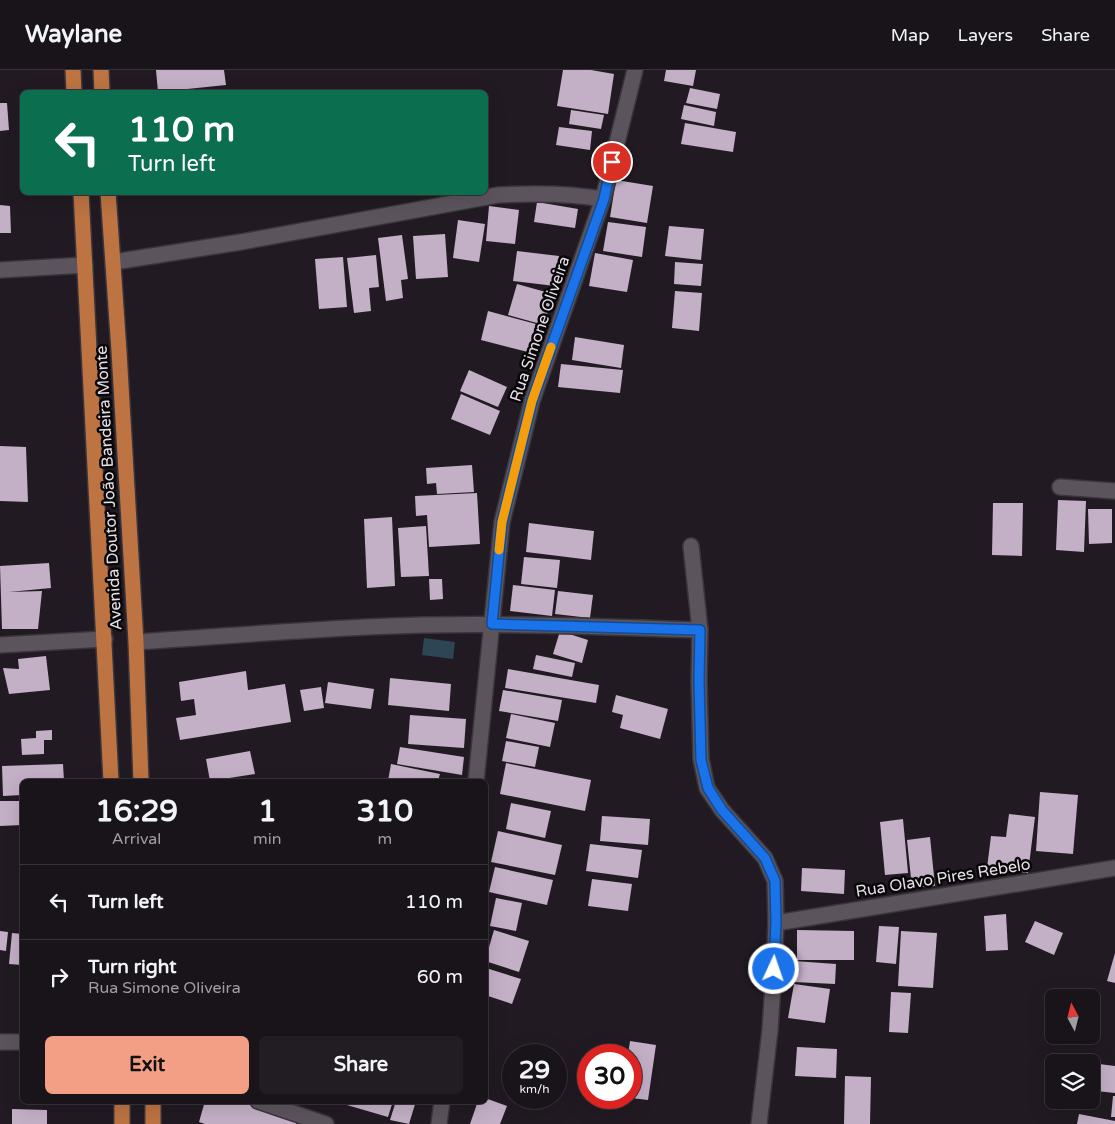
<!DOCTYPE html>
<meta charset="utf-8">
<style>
:root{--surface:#19141a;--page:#221d23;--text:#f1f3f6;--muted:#9f9ea2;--line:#373339;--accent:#f39f85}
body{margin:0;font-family:"Varela Round",sans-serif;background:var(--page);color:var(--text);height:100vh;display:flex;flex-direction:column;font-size:19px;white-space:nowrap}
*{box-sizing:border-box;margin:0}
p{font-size:16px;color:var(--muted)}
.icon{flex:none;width:28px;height:28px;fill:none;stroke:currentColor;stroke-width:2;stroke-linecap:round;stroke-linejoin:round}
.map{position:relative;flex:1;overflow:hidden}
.sheet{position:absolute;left:20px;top:709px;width:468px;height:325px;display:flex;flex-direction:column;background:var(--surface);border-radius:8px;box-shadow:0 5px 20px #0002,0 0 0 1px var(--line)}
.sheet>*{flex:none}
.hud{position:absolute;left:20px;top:20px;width:468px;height:105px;border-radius:8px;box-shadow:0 5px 20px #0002,0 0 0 1px var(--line);background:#0b6e4f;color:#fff;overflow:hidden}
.needle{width:32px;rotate:353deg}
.fabs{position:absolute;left:1045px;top:919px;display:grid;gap:10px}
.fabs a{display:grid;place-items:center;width:55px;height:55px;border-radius:8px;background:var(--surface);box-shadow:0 5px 20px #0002,0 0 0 1px var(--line);font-size:25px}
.speed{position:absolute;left:502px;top:974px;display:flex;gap:10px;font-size:25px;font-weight:700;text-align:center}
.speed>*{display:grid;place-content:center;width:65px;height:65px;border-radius:50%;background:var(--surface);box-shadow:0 5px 20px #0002,0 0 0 1px var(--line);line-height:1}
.speed small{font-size:12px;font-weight:400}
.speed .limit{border:8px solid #d22;background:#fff;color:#111}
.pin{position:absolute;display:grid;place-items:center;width:42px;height:42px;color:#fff;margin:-21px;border:2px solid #fff;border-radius:50%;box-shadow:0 1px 5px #0007}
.me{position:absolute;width:55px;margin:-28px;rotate:3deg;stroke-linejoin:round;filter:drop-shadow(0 0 4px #0008)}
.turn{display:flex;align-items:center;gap:18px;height:105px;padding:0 25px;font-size:22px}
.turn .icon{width:65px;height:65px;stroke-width:2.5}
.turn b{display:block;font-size:35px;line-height:42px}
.eta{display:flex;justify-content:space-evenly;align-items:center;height:85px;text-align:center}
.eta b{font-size:30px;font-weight:700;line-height:35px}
.cta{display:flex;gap:10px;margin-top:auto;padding:10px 25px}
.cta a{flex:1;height:58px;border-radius:8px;background:var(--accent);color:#111;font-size:20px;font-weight:700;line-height:58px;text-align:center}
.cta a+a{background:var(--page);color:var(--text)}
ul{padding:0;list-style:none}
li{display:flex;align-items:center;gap:15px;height:75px;padding:0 25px;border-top:1px solid var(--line)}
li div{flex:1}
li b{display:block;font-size:19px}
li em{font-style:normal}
header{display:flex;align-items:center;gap:30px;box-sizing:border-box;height:70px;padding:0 25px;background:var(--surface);border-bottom:1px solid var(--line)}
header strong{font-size:24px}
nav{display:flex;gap:28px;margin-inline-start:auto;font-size:18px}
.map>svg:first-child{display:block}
.water{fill:#2e4555}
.building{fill:#c3afc6}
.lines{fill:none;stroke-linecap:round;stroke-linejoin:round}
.street-casing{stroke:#3a353b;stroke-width:18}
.primary-casing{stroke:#3a353b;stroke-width:18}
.street{stroke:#5c545d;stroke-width:15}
.primary{stroke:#bd7342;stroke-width:15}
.route-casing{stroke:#114b97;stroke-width:12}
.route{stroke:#1a73e8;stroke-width:9}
.slow{stroke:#f59e0b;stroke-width:9}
.labels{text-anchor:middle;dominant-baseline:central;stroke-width:5;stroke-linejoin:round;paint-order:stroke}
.street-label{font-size:16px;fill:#e4e0e5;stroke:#090609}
</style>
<header>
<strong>Waylane</strong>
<nav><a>Map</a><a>Layers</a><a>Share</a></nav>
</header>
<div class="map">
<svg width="1115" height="1054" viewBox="0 0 1115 1054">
<rect width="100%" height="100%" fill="#211a22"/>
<polygon class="water" points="424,568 455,572 453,589 422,585"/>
<g class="building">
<polygon points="156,0 224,0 226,15 158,22"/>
<polygon points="563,0 591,0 614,4 608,44 557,36"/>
<polygon points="666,0 696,0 693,16 664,11"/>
<polygon points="690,18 720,24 717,39 686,33"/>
<polygon points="0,33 7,33 9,60 0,61"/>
<polygon points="684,35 716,42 714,56 681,49"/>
<polygon points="571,40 604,45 601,59 569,54"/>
<polygon points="685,53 736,62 733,82 681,74"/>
<polygon points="559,57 592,61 590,80 556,75"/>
<polygon points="616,110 653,116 647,153 610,147"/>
<polygon points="537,132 578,139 575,158 534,152"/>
<polygon points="0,135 10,136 11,163 0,163"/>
<polygon points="489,136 519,140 515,174 486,171"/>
<polygon points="458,150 485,154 479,192 453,188"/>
<polygon points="608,152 646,157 642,187 603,181"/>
<polygon points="669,156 704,159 701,190 665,186"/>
<polygon points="445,164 448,207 416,209 413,166"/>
<polygon points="402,165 408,209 401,210 403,228 386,231 378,168"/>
<polygon points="517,181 559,186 555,216 513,211"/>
<polygon points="595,183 633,190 627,222 589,216"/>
<polygon points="376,185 379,217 369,218 371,241 354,243 347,188"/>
<polygon points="343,187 347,237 319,239 315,189"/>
<polygon points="675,192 703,194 701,216 674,214"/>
<polygon points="517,214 553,224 544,255 508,245"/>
<polygon points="675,221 702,223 699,261 672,258"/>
<polygon points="488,241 536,254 528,282 481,270"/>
<polygon points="575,267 624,275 621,298 572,290"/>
<polygon points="561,294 623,300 620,323 558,317"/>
<polygon points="469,300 507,317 498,337 460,321"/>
<polygon points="461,324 500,341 490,365 451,349"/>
<polygon points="0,376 26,377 28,432 0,431"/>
<polygon points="472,395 474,422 437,424 436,413 427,414 426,398"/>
<polygon points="477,423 480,474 429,477 427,445 416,446 415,426"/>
<polygon points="1058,430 1086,431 1084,482 1056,480"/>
<polygon points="993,433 1023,433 1022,486 992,485"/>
<polygon points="1088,439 1112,439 1112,473 1089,474"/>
<polygon points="392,447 395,516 367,518 364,449"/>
<polygon points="529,453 594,461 591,490 526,482"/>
<polygon points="426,456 429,506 401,507 398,458"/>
<polygon points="524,487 560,490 557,518 521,514"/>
<polygon points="49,493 51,518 9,522 42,521 38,559 2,559 0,496"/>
<polygon points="429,509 442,509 443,529 430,530"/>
<polygon points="513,515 555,520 552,546 510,541"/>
<polygon points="558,521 593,525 590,548 555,544"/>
<polygon points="560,561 588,570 582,593 553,584"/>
<polygon points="536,585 575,593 572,607 533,599"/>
<polygon points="46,586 50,620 9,624 3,598 19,599 18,589"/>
<polygon points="508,599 599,615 596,633 505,618"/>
<polygon points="246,601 248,620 285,614 291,652 180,670 176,648 196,645 194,629 181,631 179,612"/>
<polygon points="390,608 451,614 449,641 388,635"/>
<polygon points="328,612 374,619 371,639 325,633"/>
<polygon points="321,617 324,638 304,641 300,620"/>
<polygon points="503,620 562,630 558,651 499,641"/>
<polygon points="616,625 668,639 660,669 620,658 623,645 612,642"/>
<polygon points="511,644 555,653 550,677 506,668"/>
<polygon points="410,645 466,649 464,678 408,674"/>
<polygon points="52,660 52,670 44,670 44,684 22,685 21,669 36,668 36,661"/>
<polygon points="506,671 539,677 535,697 502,691"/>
<polygon points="400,677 464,687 462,705 397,694"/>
<polygon points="250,681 255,704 210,711 206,689"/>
<polygon points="506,693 591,710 585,741 500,724"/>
<polygon points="63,694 64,711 22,711 22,725 3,726 2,696"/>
<polygon points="391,694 440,704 438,711 388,711"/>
<polygon points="1040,722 1078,725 1073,784 1036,781"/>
<polygon points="0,731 22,731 22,755 0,756"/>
<polygon points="511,733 551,741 545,768 506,759"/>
<polygon points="1009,744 1035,747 1028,803 987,798 991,766 1006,767"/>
<polygon points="602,746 650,749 648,775 600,771"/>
<polygon points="903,749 908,803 885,805 880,752"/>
<polygon points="498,761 562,775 555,805 491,792"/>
<polygon points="930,767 935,816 912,818 907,770"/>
<polygon points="590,774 642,780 638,808 586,801"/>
<polygon points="495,797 553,810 547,835 489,822"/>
<polygon points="802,798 845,800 844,824 801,821"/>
<polygon points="592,809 632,814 628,841 588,836"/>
<polygon points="496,828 522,833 516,861 490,856"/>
<polygon points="1006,844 1008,880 986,881 984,846"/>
<polygon points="1035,851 1063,863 1054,885 1025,872"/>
<polygon points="879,856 899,857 896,894 876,892"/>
<polygon points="494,860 529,871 519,902 485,891"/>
<polygon points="797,860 854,861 854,890 797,890"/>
<polygon points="0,861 8,862 6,881 0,880"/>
<polygon points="901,861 937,863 933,918 898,916"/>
<polygon points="12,863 22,864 22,895 9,894"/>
<polygon points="1115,883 1115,913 1107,911"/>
<polygon points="794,891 836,894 835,914 794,912"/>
<polygon points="486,898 521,909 512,934 485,925"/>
<polygon points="794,914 830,919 825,953 788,948"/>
<polygon points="891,922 911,923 908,963 889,962"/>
<polygon points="630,971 656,975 648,1030 631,1028 631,985 628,985"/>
<polygon points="797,977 837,979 836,1008 795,1006"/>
<polygon points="1099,994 1115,996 1115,1023 1096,1021"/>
<polygon points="845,1006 871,1007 870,1054 844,1054"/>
<polygon points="1113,1026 1115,1026 1115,1047 1111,1047"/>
<polygon points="485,1028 507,1036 500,1054 470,1054 478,1031 485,1031"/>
<polygon points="205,1031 238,1031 298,1049 296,1054 205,1054 199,1052"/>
<polygon points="340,1031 393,1031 388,1047 340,1033"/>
<polygon points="396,1031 416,1031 409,1054 390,1050"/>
<polygon points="12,1039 47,1040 47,1054 12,1054"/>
<polygon points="1079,1044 1115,1051 1115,1054 1077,1054"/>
</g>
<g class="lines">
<defs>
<g id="street">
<path d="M114 192 241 172 498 125C534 123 568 123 603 129"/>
<polyline points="0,200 85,195"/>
<polyline points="1060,417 1115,421"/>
<polyline points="691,476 700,560 699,611 701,689 707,718 722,740 765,788 775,811 776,853 774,899 770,960 759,1054"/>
<path d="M136 572C232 566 328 557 424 555 516 553 608 557 700 560"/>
<polyline points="0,575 105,569"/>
<polyline points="476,711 502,452 532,331 603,129 635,0"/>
<polyline points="776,853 1115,798"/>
<polyline points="0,972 22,972"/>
<polyline points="258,1031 326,1054"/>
<polyline points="439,1054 442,1031"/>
</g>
<g id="primary">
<polyline points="73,0 74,22"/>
<polyline points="101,0 102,22"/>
<polyline points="81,122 111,711"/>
<polyline points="108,122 119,281 136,572 141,711"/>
<polyline points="122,1054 122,1031"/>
<polyline points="153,1054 153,1031"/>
</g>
</defs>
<use href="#street" class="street-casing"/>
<use href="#primary" class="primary-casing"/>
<use href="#street" class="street"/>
<use href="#primary" class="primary"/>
</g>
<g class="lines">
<defs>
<polyline id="route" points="612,92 604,129 532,331 502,452 492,554 700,560 699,611 701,690 708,718 722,740 765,788 775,811 776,852 774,899"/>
</defs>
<use href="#route" class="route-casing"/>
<use href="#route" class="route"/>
<polyline class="slow" points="499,480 502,452 532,331 551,277"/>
</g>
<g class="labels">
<g class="street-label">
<text transform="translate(540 259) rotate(-71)">Rua Simone Oliveira</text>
<text transform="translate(109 418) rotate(-93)">Avenida Doutor João Bandeira Monte</text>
<text transform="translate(943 808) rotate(-9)">Rua Olavo Pires Rebelo</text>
</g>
</g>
</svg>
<div class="fabs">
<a><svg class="needle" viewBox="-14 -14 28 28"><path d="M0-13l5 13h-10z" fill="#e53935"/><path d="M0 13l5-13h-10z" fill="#9f9ea2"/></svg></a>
<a><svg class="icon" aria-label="layers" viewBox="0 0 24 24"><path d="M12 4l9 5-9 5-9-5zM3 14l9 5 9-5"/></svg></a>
</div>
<div class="speed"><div>29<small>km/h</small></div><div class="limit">30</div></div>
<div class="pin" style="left:612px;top:92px;background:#d93025"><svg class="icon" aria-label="arrive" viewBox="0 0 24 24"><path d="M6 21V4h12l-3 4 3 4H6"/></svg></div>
<svg class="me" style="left:774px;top:899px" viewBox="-20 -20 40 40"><circle r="17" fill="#1a73e8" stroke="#fff" stroke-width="3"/><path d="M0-11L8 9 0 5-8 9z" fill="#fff"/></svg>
<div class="hud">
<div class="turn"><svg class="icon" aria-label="left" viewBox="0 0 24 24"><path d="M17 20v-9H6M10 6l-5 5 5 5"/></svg><div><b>110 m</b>Turn left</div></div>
</div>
<section class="sheet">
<div class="eta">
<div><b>16:29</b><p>Arrival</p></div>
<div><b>1</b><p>min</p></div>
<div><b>310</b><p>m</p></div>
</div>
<ul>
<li><svg class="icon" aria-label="left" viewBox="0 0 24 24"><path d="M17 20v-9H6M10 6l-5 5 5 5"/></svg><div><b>Turn left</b></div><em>110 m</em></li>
<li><svg class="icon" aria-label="right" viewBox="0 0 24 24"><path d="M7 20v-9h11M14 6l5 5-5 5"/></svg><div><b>Turn right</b><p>Rua Simone Oliveira</p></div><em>60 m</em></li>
</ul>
<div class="cta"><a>Exit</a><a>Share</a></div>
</section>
</div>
